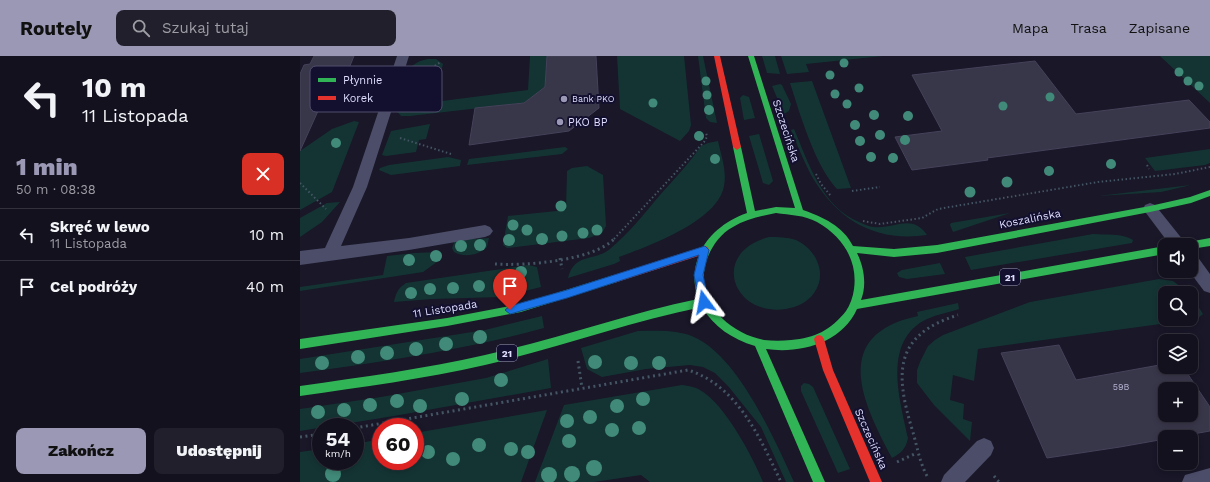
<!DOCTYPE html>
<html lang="pl">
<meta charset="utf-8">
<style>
:root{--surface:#13111e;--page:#201f2b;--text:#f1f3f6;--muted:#9d9da4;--line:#32313c;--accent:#9a98b4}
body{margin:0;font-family:"Work Sans",sans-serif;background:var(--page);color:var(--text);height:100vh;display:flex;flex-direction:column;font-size:15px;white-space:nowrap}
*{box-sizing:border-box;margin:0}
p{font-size:13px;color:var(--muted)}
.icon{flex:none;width:22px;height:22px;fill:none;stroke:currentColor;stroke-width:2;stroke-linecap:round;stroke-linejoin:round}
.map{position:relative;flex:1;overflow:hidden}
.panel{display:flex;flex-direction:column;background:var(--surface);width:300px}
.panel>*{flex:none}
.guide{background:#13111e;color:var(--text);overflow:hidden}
.tools{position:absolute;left:858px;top:182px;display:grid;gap:8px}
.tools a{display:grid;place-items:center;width:40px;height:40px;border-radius:8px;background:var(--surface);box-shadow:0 2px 6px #0003,0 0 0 1px var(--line);font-size:20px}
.speed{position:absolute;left:12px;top:362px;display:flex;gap:8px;font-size:20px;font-weight:700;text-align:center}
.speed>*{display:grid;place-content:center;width:52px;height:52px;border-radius:50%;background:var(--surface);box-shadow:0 2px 6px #0003,0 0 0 1px var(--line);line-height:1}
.speed small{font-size:10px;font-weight:400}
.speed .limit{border:6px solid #d22;background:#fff;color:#111}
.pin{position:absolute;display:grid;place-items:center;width:34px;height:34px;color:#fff;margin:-41px -17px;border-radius:50% 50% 50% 0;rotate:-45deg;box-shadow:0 0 4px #0007}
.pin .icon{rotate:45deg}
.me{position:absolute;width:44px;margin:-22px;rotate:347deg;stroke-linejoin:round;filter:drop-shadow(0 0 3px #0008)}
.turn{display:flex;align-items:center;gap:14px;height:84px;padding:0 16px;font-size:18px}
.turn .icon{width:52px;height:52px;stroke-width:2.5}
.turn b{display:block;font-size:28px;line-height:34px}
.round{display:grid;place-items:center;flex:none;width:42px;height:42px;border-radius:8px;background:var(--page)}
.headline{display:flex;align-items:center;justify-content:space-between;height:68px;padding:0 16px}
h1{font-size:24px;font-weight:800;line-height:30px;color:var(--accent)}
.primary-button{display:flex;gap:8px;margin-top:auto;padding:8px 16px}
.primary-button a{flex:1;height:46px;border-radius:8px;background:var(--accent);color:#111;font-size:16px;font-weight:800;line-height:46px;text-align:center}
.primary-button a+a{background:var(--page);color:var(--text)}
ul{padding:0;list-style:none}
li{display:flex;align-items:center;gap:12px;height:52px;padding:0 16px;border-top:1px solid var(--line)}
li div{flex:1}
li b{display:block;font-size:15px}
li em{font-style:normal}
header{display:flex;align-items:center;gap:24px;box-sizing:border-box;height:56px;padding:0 20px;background:var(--accent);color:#111}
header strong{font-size:19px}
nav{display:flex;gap:22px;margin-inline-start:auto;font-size:14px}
.search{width:280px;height:36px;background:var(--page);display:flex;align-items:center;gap:10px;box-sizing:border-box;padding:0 14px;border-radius:8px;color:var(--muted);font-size:15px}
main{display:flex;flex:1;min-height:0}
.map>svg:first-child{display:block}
.green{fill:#143433}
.building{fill:#383649;stroke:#45425a;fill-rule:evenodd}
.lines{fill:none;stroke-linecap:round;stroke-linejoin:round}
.path-far1{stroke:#445564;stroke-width:2;stroke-dasharray:1.5 2.5;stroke-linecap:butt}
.path{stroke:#445564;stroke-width:3;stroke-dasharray:2 3.5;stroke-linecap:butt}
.lane{fill:#4c4d69;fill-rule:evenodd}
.fast{fill:#30b455;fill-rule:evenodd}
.jam{fill:#e5322d;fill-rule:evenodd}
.tree{fill:#418a79}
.route{fill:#1a73e8;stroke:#114b97}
.poi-dot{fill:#9a98b4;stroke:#13102f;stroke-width:1.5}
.labels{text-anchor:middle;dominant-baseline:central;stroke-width:4;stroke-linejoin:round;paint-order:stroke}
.far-poi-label{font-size:9px;fill:#dfdeff;stroke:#13102f;text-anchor:start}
.number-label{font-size:9px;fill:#b5b4d2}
.shield{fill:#13102f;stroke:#a2a0c1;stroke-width:1}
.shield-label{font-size:10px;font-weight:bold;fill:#dfdeff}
.poi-label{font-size:11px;fill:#dfdeff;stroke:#13102f;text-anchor:start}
.street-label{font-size:11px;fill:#dfdeff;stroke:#13102f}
.key{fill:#13102f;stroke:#504e6d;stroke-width:1}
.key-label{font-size:11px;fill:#dfdeff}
</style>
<header>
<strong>Routely</strong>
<div class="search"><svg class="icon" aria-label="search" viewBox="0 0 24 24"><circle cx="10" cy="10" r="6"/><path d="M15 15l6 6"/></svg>Szukaj tutaj</div>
<nav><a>Mapa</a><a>Trasa</a><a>Zapisane</a></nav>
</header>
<main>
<section class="panel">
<div class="guide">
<div class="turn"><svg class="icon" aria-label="left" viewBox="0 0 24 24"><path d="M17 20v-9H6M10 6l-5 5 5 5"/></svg><div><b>10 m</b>11 Listopada</div></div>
</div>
<div class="headline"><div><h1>1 min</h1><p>50 m · 08:38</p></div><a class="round" style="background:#d93025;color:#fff"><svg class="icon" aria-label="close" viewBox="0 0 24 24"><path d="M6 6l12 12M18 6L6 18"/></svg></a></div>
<ul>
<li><svg class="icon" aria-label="left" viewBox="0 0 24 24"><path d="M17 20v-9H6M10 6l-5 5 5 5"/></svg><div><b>Skręć w lewo</b><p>11 Listopada</p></div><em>10 m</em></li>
<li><svg class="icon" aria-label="arrive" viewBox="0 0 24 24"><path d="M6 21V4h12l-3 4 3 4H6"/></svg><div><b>Cel podróży</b></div><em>40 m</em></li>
</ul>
<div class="primary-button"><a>Zakończ</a><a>Udostępnij</a></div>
</section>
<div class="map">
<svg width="910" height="426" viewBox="0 0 910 426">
<rect width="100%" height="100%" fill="#191728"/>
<g class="green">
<polygon points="230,0 247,0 245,31 224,47 110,60 101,60 96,54 96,51 228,34"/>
<polygon points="317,0 384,0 391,69 389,75 380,85 320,53"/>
<polygon points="398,0 403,0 417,67 410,66 406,62"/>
<polygon points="462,0 475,0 480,18 467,17"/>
<polygon points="481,0 583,0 506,8 509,16 487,18"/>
<polygon points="860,0 910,0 910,47"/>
<path d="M128 3H136L143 8 134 44 97 49C103 28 103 7 128 3Z"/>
<path d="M512 25 551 132 537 133C515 110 500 58 490 27Z"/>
<polygon points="480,28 482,29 491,48 489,55 484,58 472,30"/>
<polygon points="443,39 449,41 455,62 444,64 440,42"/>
<polygon points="54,65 59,66 32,136 0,154 0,95 32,73"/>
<polygon points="130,68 126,83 119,84 116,96 86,100 82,99 91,75"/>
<path d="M494 73C508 106 522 151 559 166 564 168 569 171 574 171 595 173 612 157 627 179 578 186 541 167 514 124 505 109 498 90 491 74Z"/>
<polygon points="459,78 473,125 469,129 463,127 449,80"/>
<path d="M418 85C421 99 427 115 424 130 418 165 349 190 319 201L320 205 314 208 268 222C275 196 294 206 310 193 329 177 344 158 360 139 374 123 389 108 401 90L408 87Z"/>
<polygon points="265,91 268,93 262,98 167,109 169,103"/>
<polygon points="910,93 910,107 905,109 855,115 845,102"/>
<polygon points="148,101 161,104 160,110 91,119 79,114 80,112 89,109"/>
<polygon points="287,110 303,119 306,170 302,177 289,182 207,192 203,189 208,160 266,154 267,115 272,112"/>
<polygon points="891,129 861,136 798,140"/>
<polygon points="40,146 22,166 0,181 0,162 27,147"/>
<polygon points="710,157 653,176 650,169 651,167"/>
<path d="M793 178C806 179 822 177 833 184L832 187 671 214 665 201Z"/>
<path d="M170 181 174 183 189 182 187 191C179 199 165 202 154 196L152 192 155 184Z"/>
<path d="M469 181C478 181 487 181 496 184 516 193 528 218 514 237 508 246 497 251 486 253 433 261 409 197 469 181Z"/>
<polygon points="138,196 142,197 141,203 123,216 0,235 0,231 83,219 87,200 114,197"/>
<polygon points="640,207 645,218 607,223 599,221 597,217 602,214"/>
<path d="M228 209 237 211 241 231 201 241 132 243 94 246C96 237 98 232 106 227Z"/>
<polygon points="859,223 873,225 889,237 865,237 865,263 891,263 891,239 903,258 897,263 678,293 674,325 653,319 650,344 664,348 663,363 672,366 670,385 634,349 617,327 617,314 620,306 628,290 635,284 643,279 730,246"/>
<path d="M658 247 659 253C647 257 634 259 623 265 582 289 601 347 608 382 606 393 601 397 592 402 563 347 529 279 618 260L617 256Z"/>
<path d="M242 260 244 272C164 294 82 306 0 317V303L185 274Z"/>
<path d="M338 275C358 275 379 273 398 283 440 305 475 384 494 426H486L461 371 428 330 415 317 403 311 390 309 346 313 302 321 287 313 281 292Z"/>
<polygon points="248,303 251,332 94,360 0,375 0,353 81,341 186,322"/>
<polygon points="504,327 509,328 513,331 550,413 538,417 501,335 501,330"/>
<path d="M382 329C389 330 395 331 400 334 424 347 453 401 463 426H350L341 419 294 426H235L264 349Z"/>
<polygon points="247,354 221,426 0,426 0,396 21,393 21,405 55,405 55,388 81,383 81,405 115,405 115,377"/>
</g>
<g class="building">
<polygon points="14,0 54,0 45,22 32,24 0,95 0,18 4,9 10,8"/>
<polygon points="247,0 296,0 299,52 269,75 169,89 175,52 224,47 245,31"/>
<polygon points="735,5 776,58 889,44 910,66 910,72 687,102 688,104 612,114 595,81 642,75 612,19"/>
<path d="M759 289 776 324 865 308V311H883L910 351V375L876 381H865V383L820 391 747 402 701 297ZM865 333H891V359H865Z"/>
</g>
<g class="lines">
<g class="path-far1">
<polyline points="121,18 141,6"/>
<polyline points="100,82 151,98"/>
<polyline points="847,109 849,113"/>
<polyline points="516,118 521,128 531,140"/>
<polyline points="0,127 26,153"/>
<polyline points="552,135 580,131"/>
<polyline points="563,165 580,168 622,162 638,153 798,126 875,118 910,111"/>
<polyline points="314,183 404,86 407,81 406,76"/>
</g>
<g class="path">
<polyline points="260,202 262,213"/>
<path d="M195 208C225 210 294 205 315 182"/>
<polyline points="278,305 282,332"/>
<path d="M55 372 388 314C438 330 460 382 481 426"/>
<polyline points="0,381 21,378"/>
<polyline points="597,406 617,397"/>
<path d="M627 420C619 405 617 389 612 373 595 317 594 279 658 259"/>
<polyline points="694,420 699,426"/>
</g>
<g class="lane">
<polygon points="97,0 109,0 67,131 41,190 109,182 185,169 190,171 193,175 190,179 185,181 109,194 0,209 0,195 25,192 53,131"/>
<polygon points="850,147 855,149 887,189 870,189 843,153 845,149"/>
<polygon points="891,198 897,200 910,218 910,237 904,235 889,215 891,215"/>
<polygon points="684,382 691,385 694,392 691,399 665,426 641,426 644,419 677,385"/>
<polygon points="910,412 910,426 882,426 885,419"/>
</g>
<g class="fast">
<path d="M448 0H454L503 154C523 161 543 170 553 190L594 193 637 189 850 150 890 141 910 134V140L891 147 850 156 637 197 594 201 557 197C564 211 567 229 561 244L865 190V198L557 253C542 287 500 298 466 293L525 426H513L455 290C432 283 414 271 402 251 328 266 258 292 185 309 124 323 62 331 0 340V330C62 321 124 313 185 299 257 283 326 258 398 243 385 203 410 170 447 157L433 91 434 89H440L441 91 455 155 476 151 495 152ZM476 157C490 159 504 159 517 166 542 180 558 204 554 233 553 241 550 249 546 255 531 274 515 282 491 284 482 285 473 285 464 284 427 277 393 243 407 203 412 190 420 178 433 171 446 163 461 160 476 157Z"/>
<polygon points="910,182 910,190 891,193 891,189 887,189 888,186"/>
<polygon points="314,219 317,220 319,223 317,226 221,256 147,270 0,293 0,283 147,262 221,248"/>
</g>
<g class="jam">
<polygon points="414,0 420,0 441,91 437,94 433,91"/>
<polygon points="405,190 408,191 409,194 408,197 314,227 311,226 309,223 311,220 314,219"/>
<polygon points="519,279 522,280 524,283 533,314 582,426 570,426 523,314 514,283 516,280"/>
</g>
</g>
<g class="tree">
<circle cx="544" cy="7" r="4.5"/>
<circle cx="879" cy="16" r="4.5"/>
<circle cx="530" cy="19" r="4.5"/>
<circle cx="406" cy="25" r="4.5"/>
<circle cx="888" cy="25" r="4.5"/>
<circle cx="899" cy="30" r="4.5"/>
<circle cx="559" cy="32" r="4.5"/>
<circle cx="535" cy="38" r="4.5"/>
<circle cx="407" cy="39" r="4.5"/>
<circle cx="750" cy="41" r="4.5"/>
<circle cx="353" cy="47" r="4.5"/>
<circle cx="547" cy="48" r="4.5"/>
<circle cx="703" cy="50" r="4.5"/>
<circle cx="409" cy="54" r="5"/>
<circle cx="574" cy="59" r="5"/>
<circle cx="608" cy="60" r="5"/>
<circle cx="555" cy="69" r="5"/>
<circle cx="580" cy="79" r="5"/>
<circle cx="399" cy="80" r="5"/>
<circle cx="605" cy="84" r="5"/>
<circle cx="560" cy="85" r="5"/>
<circle cx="36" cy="87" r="5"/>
<circle cx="571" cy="101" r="5"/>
<circle cx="593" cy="102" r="5"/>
<circle cx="415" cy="103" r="5"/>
<circle cx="811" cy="108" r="5"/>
<circle cx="749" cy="115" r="5"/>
<circle cx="707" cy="126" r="5.5"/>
<circle cx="670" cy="136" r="5.5"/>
<circle cx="261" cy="150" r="5.5"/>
<circle cx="213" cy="169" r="5.5"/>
<circle cx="227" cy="174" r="5.5"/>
<circle cx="297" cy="174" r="5.5"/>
<circle cx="283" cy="177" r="5.5"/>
<circle cx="262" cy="180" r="5.5"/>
<circle cx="242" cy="183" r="6"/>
<circle cx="209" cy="184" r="6"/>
<circle cx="180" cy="189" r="6"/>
<circle cx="161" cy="190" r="6"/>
<circle cx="136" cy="200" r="6"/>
<circle cx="109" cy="204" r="6"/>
<circle cx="221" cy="216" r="6"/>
<circle cx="179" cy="230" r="6"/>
<circle cx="153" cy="232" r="6"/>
<circle cx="130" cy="233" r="6"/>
<circle cx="111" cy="237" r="6"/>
<circle cx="180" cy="281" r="7"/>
<circle cx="146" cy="288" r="7"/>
<circle cx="116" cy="293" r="7"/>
<circle cx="87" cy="297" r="7"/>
<circle cx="58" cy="301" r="7"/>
<circle cx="295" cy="306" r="7"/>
<circle cx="22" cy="307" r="7"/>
<circle cx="331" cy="307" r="7"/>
<circle cx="359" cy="307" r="7"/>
<circle cx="201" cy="324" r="7"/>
<circle cx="162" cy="343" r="7"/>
<circle cx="343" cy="343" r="7"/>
<circle cx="97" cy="345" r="7"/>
<circle cx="70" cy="349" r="7"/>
<circle cx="120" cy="350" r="7"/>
<circle cx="317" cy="350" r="7"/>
<circle cx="44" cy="354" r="7"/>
<circle cx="18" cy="356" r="7"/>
<circle cx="290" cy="361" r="7"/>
<circle cx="267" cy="365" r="7"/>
<circle cx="339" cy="372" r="7"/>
<circle cx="312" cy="374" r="7"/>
<circle cx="269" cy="385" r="7"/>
<circle cx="179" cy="389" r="7"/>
<circle cx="211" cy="393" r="7"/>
<circle cx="128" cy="396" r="7"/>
<circle cx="228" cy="396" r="7"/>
<circle cx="153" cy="403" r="7"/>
<circle cx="294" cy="412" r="8"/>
<circle cx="33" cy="418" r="8"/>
<circle cx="272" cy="418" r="8"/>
<circle cx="249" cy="419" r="8"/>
</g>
<polygon class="route" points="405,190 409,194 403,219 409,246 404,250 399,246 394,219 399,199 267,242 210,258 205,254 210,250 267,234"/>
<g class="poi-dot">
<circle cx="264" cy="43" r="4"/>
<circle cx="260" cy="66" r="4"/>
</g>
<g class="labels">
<g class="far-poi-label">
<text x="272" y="43">Bank PKO</text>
</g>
<g class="number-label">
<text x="821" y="331">59B</text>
</g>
<g class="shield">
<rect x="700" y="213" width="20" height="16" rx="3"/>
<rect x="197" y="289" width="20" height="16" rx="3"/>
</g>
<g class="shield-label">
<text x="710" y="221">21</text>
<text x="207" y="297">21</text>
</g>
<g class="poi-label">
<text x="268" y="66">PKO BP</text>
</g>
<g class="street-label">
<text transform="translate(486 75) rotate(72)">Szczecińska</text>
<text transform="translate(730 163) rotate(-11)">Koszalińska</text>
<text transform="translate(145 253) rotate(-9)">11 Listopada</text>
<text transform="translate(571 383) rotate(66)">Szczecińska</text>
</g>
</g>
<rect x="10" y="10" width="132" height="46" rx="6" class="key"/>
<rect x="18" y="22" width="18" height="4" fill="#30b455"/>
<rect x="18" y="40" width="18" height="4" fill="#e5322d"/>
<g class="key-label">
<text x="43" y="28">Płynnie</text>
<text x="43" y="46">Korek</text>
</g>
</svg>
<div class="tools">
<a><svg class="icon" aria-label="sound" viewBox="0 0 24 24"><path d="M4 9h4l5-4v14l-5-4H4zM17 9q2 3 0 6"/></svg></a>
<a><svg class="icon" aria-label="search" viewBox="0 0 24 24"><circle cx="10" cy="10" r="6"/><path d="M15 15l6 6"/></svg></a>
<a><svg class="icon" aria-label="layers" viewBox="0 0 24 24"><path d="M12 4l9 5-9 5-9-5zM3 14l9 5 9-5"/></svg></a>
<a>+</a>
<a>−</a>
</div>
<div class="speed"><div>54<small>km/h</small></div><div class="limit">60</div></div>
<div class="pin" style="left:210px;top:254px;background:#d93025"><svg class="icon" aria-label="arrive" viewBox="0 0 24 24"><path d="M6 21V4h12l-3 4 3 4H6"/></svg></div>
<svg class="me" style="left:404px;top:246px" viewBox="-20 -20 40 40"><path d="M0-17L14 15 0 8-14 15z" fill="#1a73e8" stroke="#fff" stroke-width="4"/></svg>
</div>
</main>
